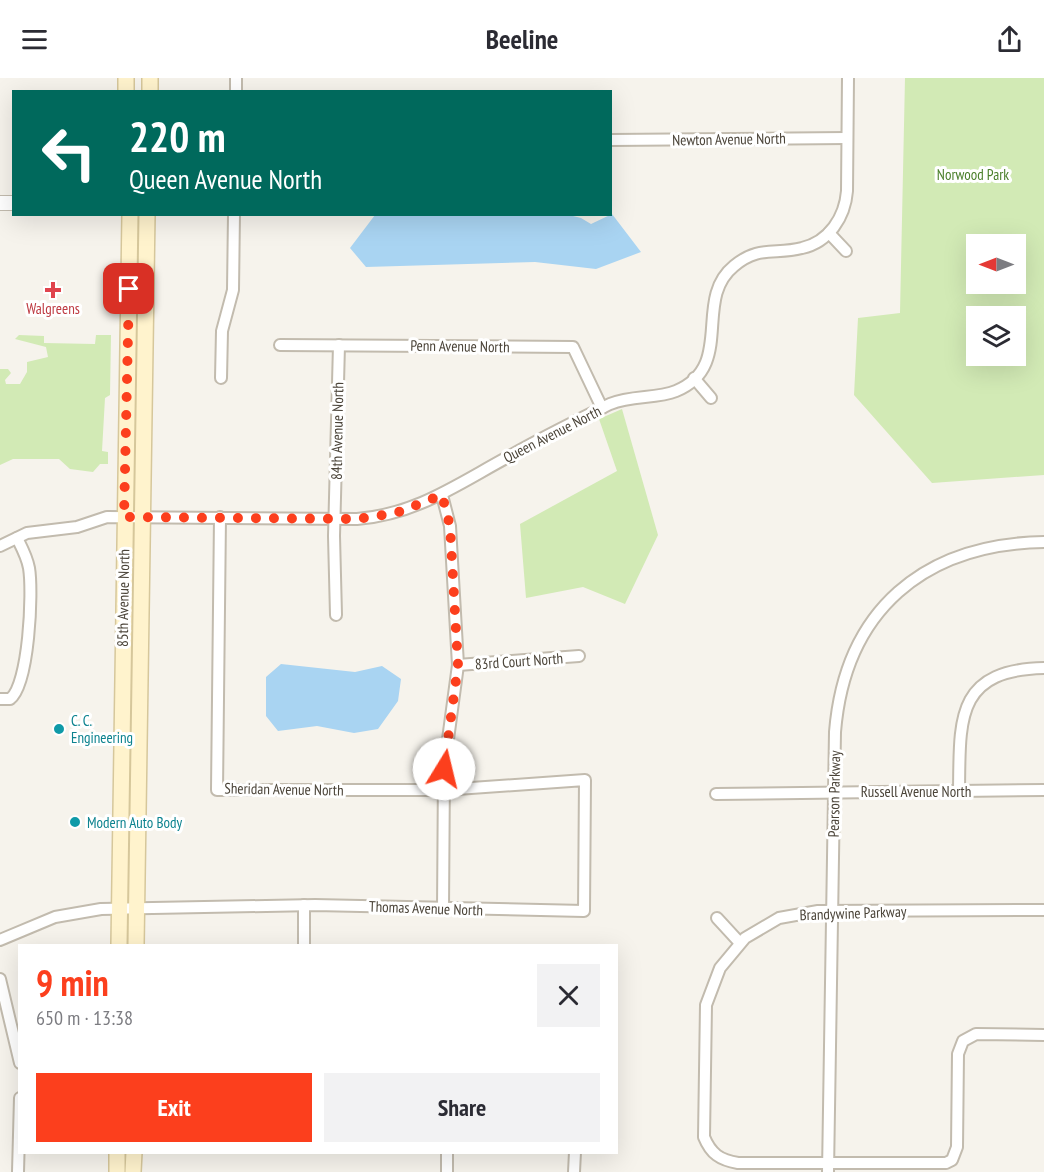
<!DOCTYPE html>
<meta charset="utf-8">
<style>
:root{--surface:#fff;--page:#f2f2f3;--text:#2b2b33;--muted:#7c7c81;--accent:#fc3f1d}
body{margin:0;font-family:"PT Sans Narrow",sans-serif;background:var(--page);color:var(--text);height:100vh;display:flex;flex-direction:column;font-size:22px;white-space:nowrap}
*{box-sizing:border-box;margin:0}
p{font-size:20px;color:var(--muted)}
.icon{flex:none;width:33px;height:33px;fill:none;stroke:currentColor;stroke-width:2;stroke-linecap:round;stroke-linejoin:round}
.map{position:relative;flex:1;overflow:hidden}
.drawer{position:absolute;left:18px;top:866px;width:600px;height:210px;display:flex;flex-direction:column;background:var(--surface);border-radius:0px;box-shadow:0 6px 24px #0002}
.drawer>*{flex:none}
.guide{position:absolute;left:12px;top:12px;width:600px;height:126px;border-radius:0px;box-shadow:0 6px 24px #0002;background:#00695c;color:#fff;overflow:hidden}
.needle{width:39px;rotate:270deg}
.controls{position:absolute;left:966px;top:156px;display:grid;gap:12px}
.controls a{display:grid;place-items:center;width:60px;height:60px;border-radius:0px;background:var(--surface);box-shadow:0 6px 24px #0002;font-size:30px}
.pin{position:absolute;display:grid;place-items:center;width:51px;height:51px;color:#fff;margin:-26px;border-radius:12px;box-shadow:0 3px 9px #0006}
.me{position:absolute;width:66px;margin:-33px;rotate:9deg;stroke-linejoin:round;filter:drop-shadow(0 0 4px #0008)}
.turn{display:flex;align-items:center;gap:21px;height:126px;padding:0 18px;font-size:27px}
.turn .icon{width:78px;height:78px;stroke-width:2.5}
.turn b{display:block;font-size:42px;line-height:51px}
.round{display:grid;place-items:center;flex:none;width:63px;height:63px;border-radius:0px;background:var(--page)}
.head{display:flex;align-items:center;justify-content:space-between;height:102px;padding:0 18px}
h1{font-size:36px;font-weight:700;line-height:45px;color:var(--accent)}
.action{display:flex;gap:12px;margin-top:auto;padding:12px 18px}
.action a{flex:1;height:69px;border-radius:0px;background:var(--accent);color:#fff;font-size:24px;font-weight:700;line-height:69px;text-align:center}
.action a+a{background:var(--page);color:var(--text)}
header{display:flex;justify-content:space-between;align-items:center;height:78px;padding:0 18px;background:var(--surface);font-size:27px;font-weight:700}
.map>svg:first-child{display:block}
.green{fill:#d2eab5;fill-rule:evenodd}
.water{fill:#a9d4f2}
.lines{fill:none;stroke-linecap:round;stroke-linejoin:round}
.minor-casing{stroke:#c2bbae;stroke-width:14}
.tertiary-casing{stroke:#c2bbae;stroke-width:16}
.secondary-casing{stroke:#d6c79b;stroke-width:18}
.minor{stroke:#fff;stroke-width:10}
.tertiary{stroke:#fff;stroke-width:14}
.secondary{stroke:#fff3cd;stroke-width:15}
.route{stroke:#fc3f1d;stroke-width:10;stroke-dasharray:0 18}
.health-dot{fill:#e0444e;stroke:#fff;stroke-width:2}
.culture-dot{fill:#0f9aa8;stroke:#fff;stroke-width:2}
.labels{text-anchor:middle;dominant-baseline:central;stroke-width:6;stroke-linejoin:round;paint-order:stroke}
.street-label{font-size:15px;fill:#4b4439;stroke:#fff}
.park-label{font-size:15px;fill:#4a7f2a;stroke:#fff}
.health-label{font-size:15px;fill:#be3a42;stroke:#fff}
.culture-label{font-size:15px;fill:#0d838f;stroke:#fff;text-anchor:start}
</style>
<header><svg class="icon" aria-label="menu" viewBox="0 0 24 24"><path d="M4 6h16M4 12h16M4 18h16"/></svg>Beeline<svg class="icon" aria-label="share" viewBox="0 0 24 24"><path d="M12 15V3M7 8l5-5 5 5M5 13v7h14v-7"/></svg></header>
<div class="map">
<svg width="1044" height="1094" viewBox="0 0 1044 1094">
<rect width="100%" height="100%" fill="#f6f3ec"/>
<g class="green">
<path d="M905 0H1044V397L932 405 854 317 858 240 900 235ZM976 166H1016V206H976ZM976 238H1016V278H976Z"/>
<polygon points="19,257 44,258 44,265 95,266 96,257 111,257 110,317 105,320 102,373 108,374 108,386 100,386 93,394 70,391 59,381 13,381 0,387 0,291 8,291 11,295 5,302 6,306 20,306 27,294 27,284 48,279 46,269 15,261"/>
<polygon points="622,331 658,457 625,526 583,509 526,520 520,446 617,393 599,341"/>
</g>
<g class="water">
<polygon points="565,136 581,140 591,146 612,136 641,174 596,191 535,184 366,189 350,170 375,137"/>
<polygon points="281,586 355,594 382,588 401,601 398,623 378,651 354,655 317,648 278,653 266,638 266,599"/>
</g>
<g class="lines">
<defs>
<g id="minor">
<polyline points="236,14 236,0"/>
<polyline points="610,62 847,60"/>
<polyline points="829,155 846,173"/>
<polyline points="280,267 573,269 602,330"/>
<polyline points="221,300 222,253 233,212 234,136"/>
<polyline points="694,300 711,320"/>
<polyline points="442,417 450,448 458,587 444,691 443,831"/>
<path d="M0 468 27 455 77 449 107 439 357 441C417 436 456 407 508 379 541 360 576 343 610 326 632 317 656 321 676 313 736 288 692 222 734 188 759 167 775 177 802 170 829 164 845 139 847 113L848 0"/>
<polyline points="336,537 334,458 339,267"/>
<polyline points="458,587 579,578"/>
<path d="M0 621H10C29 607 33 514 29 490 27 479 22 470 17 460"/>
<path d="M959 713C960 642 955 592 1044 590"/>
<polyline points="716,716 1044,712"/>
<path d="M1044 832 818 833 779 840 745 860 720 890 706 927 704 1059C711 1076 720 1082 738 1085H946L952 1082 957 1069 958 976 963 963 976 956 1044 957"/>
<polyline points="717,840 740,865"/>
<polyline points="0,862 55,839 101,831 315,827 584,833 585,702 443,712 217,712 220,439"/>
<polyline points="304,867 304,827"/>
<polyline points="0,901 20,985"/>
<polyline points="18,1094 20,1020"/>
<polyline points="447,1094 447,1074"/>
<polyline points="574,1094 575,1074"/>
<path d="M828 1094 835 654C845 532 924 466 1044 464"/>
</g>
<polyline id="tertiary" points="0,125 14,125"/>
<g id="secondary">
<polyline points="126,14 126,0"/>
<polyline points="150,14 150,0"/>
<polyline points="119,867 130,136"/>
<polyline points="136,867 147,136"/>
<polyline points="117,1094 117,1074"/>
<polyline points="133,1094 134,1074"/>
</g>
</defs>
<use href="#minor" class="minor-casing"/>
<use href="#tertiary" class="tertiary-casing"/>
<use href="#secondary" class="secondary-casing"/>
<use href="#minor" class="minor"/>
<use href="#tertiary" class="tertiary"/>
<use href="#secondary" class="secondary"/>
</g>
<g class="lines">
<polyline class="route" points="129,211 124,439 357,441 396,435 442,417 450,448 458,587 444,691"/>
</g>
<path class="health-dot" d="M50 203h6v6h6v6h-6v6h-6v-6h-6v-6h6z"/>
<g class="culture-dot">
<circle cx="59" cy="651" r="6"/>
<circle cx="75" cy="744" r="6"/>
</g>
<g class="labels">
<g class="street-label">
<text transform="translate(729 61) rotate(-1)">Newton Avenue North</text>
<text transform="translate(460 268) rotate(1)">Penn Avenue North</text>
<text transform="translate(337 353) rotate(-89)">84th Avenue North</text>
<text transform="translate(552 356) rotate(-27)">Queen Avenue North</text>
<text transform="translate(123 520) rotate(-89)">85th Avenue North</text>
<text transform="translate(519 583) rotate(-4)">83rd Court North</text>
<text transform="translate(284 711) rotate(1)">Sheridan Avenue North</text>
<text x="916" y="713">Russell Avenue North</text>
<text transform="translate(834 716) rotate(-89)">Pearson Parkway</text>
<text transform="translate(426 830) rotate(2)">Thomas Avenue North</text>
<text transform="translate(853 835) rotate(-2)">Brandywine Parkway</text>
</g>
<g class="park-label">
<text x="973" y="96">Norwood Park</text>
</g>
<g class="health-label">
<text x="53" y="230">Walgreens</text>
</g>
<g class="culture-label">
<text x="71" y="642">C. C.<tspan x="71" dy="17">Engineering</tspan></text>
<text x="87" y="744">Modern Auto Body</text>
</g>
</g>
</svg>
<div class="controls">
<a><svg class="needle" viewBox="-14 -14 28 28"><path d="M0-13l5 13h-10z" fill="#e53935"/><path d="M0 13l5-13h-10z" fill="#7c7c81"/></svg></a>
<a><svg class="icon" aria-label="layers" viewBox="0 0 24 24"><path d="M12 4l9 5-9 5-9-5zM3 14l9 5 9-5"/></svg></a>
</div>
<div class="pin" style="left:129px;top:211px;background:#d93025"><svg class="icon" aria-label="arrive" viewBox="0 0 24 24"><path d="M6 21V4h12l-3 4 3 4H6"/></svg></div>
<svg class="me" style="left:444px;top:691px" viewBox="-20 -20 40 40"><circle r="19" fill="#fff"/><path d="M0-13L10 11 0 6-10 11z" fill="#fc3f1d"/></svg>
<div class="guide">
<div class="turn"><svg class="icon" aria-label="left" viewBox="0 0 24 24"><path d="M17 20v-9H6M10 6l-5 5 5 5"/></svg><div><b>220 m</b>Queen Avenue North</div></div>
</div>
<section class="drawer">
<div class="head"><div><h1>9 min</h1><p>650 m · 13:38</p></div><a class="round"><svg class="icon" aria-label="close" viewBox="0 0 24 24"><path d="M6 6l12 12M18 6L6 18"/></svg></a></div>
<div class="action"><a>Exit</a><a>Share</a></div>
</section>
</div>
